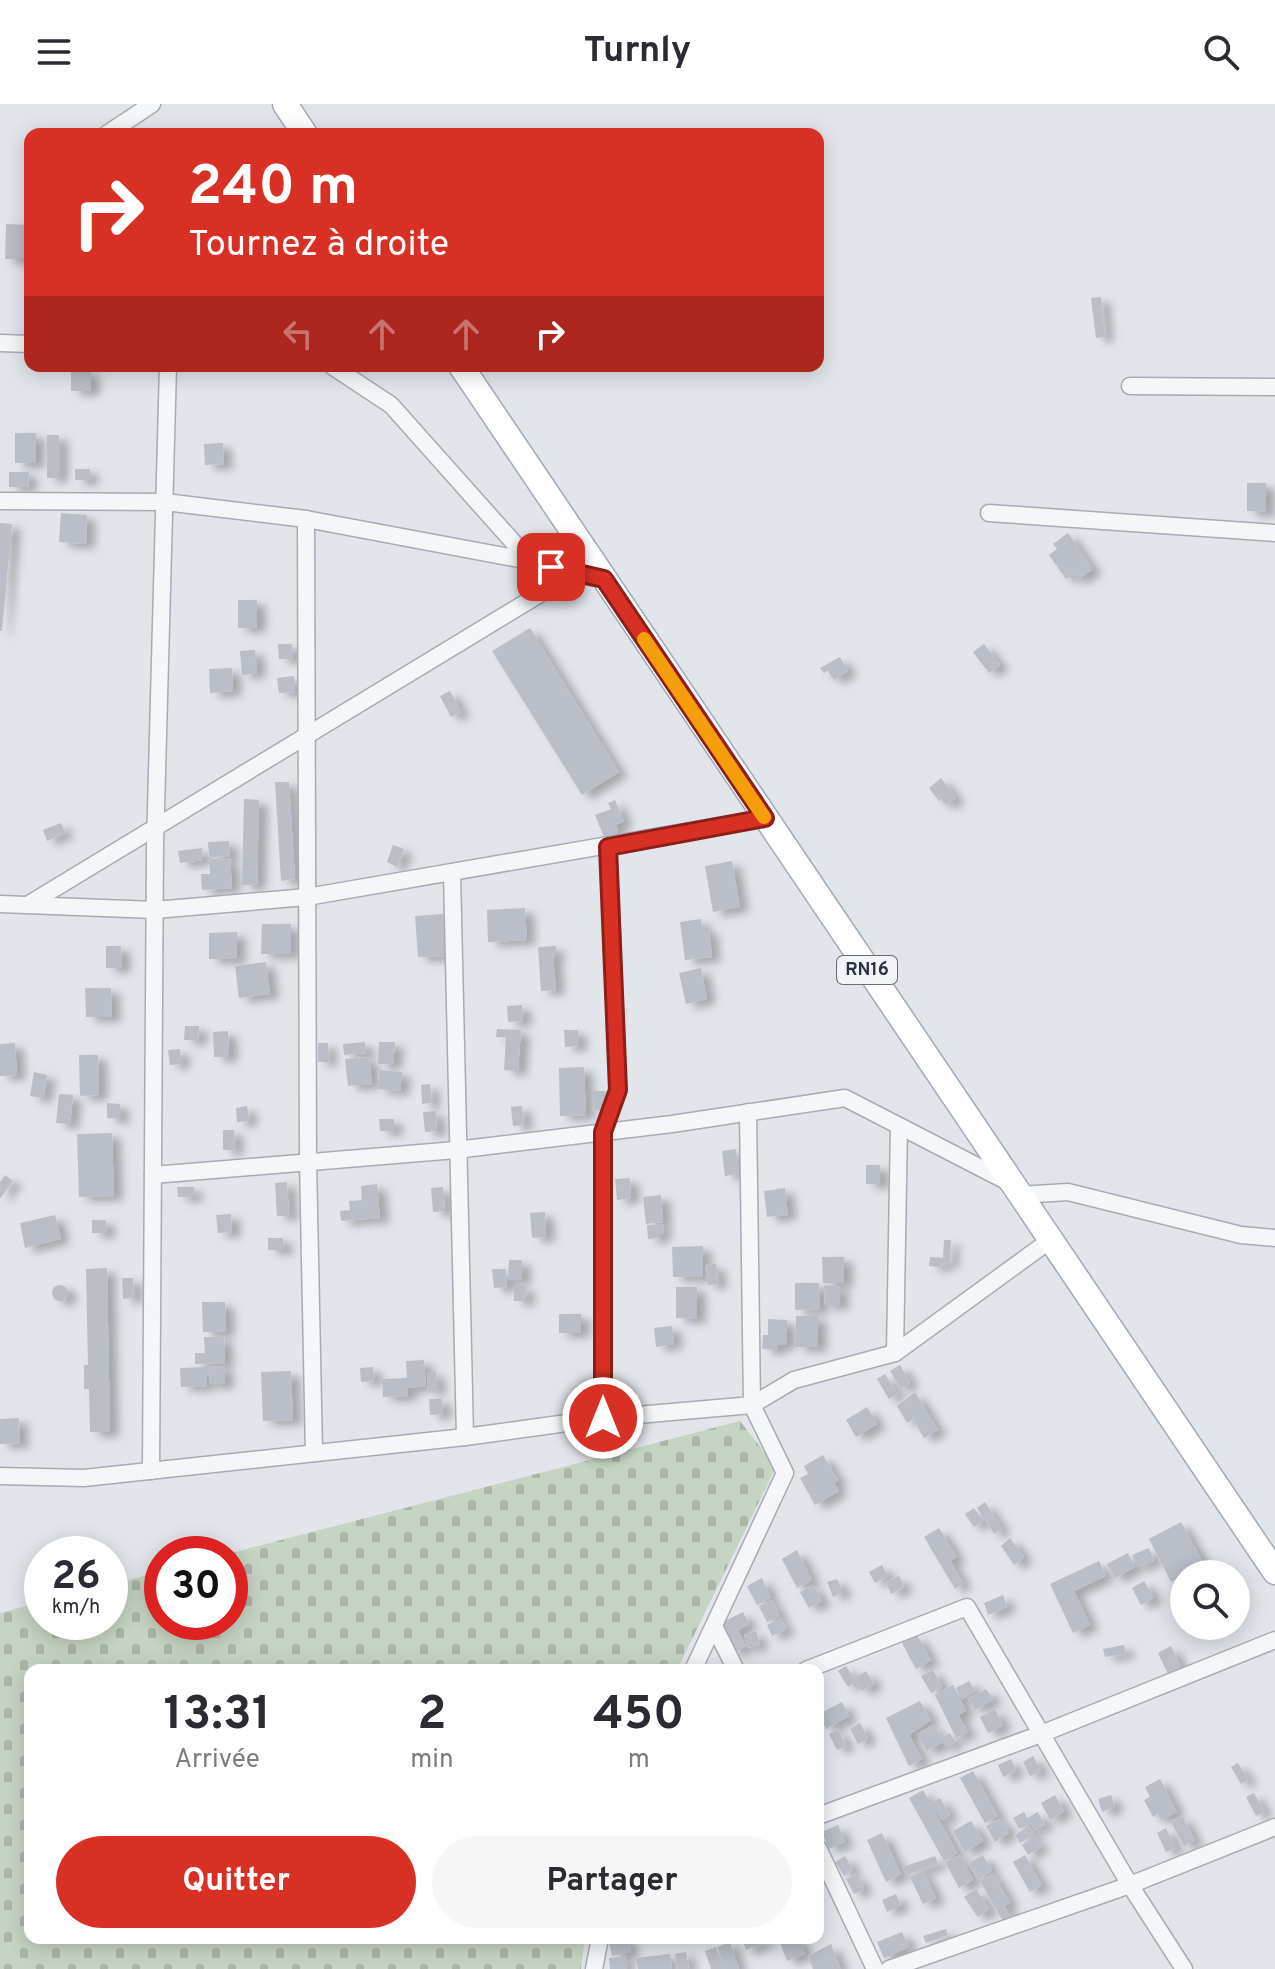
<!DOCTYPE html>
<html lang="fr">
<meta charset="utf-8">
<style>
:root{--surface:#fff;--page:#f7f7f7;--text:#2b2b33;--muted:#7c7c81;--accent:#d93025}
body{margin:0;font-family:Overpass,sans-serif;background:var(--page);color:var(--text);height:100vh;display:flex;flex-direction:column;font-size:30px;white-space:nowrap}
*{box-sizing:border-box;margin:0}
p{font-size:26px;color:var(--muted)}
.icon{flex:none;width:44px;height:44px;fill:none;stroke:currentColor;stroke-width:2;stroke-linecap:round;stroke-linejoin:round}
.map{position:relative;flex:1;overflow:hidden}
.drawer{position:absolute;left:24px;top:1560px;width:800px;height:280px;display:flex;flex-direction:column;background:var(--surface);border-radius:16px;box-shadow:0 4px 20px #0003}
.drawer>*{flex:none}
.guide{position:absolute;left:24px;top:24px;width:800px;height:244px;border-radius:16px;box-shadow:0 4px 20px #0003;background:#d93025;color:#fff;overflow:hidden}
.controls{position:absolute;left:1170px;top:1456px;display:grid;gap:16px}
.controls a{display:grid;place-items:center;width:80px;height:80px;border-radius:50%;background:var(--surface);box-shadow:0 4px 20px #0003;font-size:40px}
.speed{position:absolute;left:24px;top:1432px;display:flex;gap:16px;font-size:40px;font-weight:700;text-align:center}
.speed>*{display:grid;place-content:center;width:104px;height:104px;border-radius:50%;background:var(--surface);box-shadow:0 4px 20px #0003;line-height:1}
.speed small{font-size:20px;font-weight:400}
.speed .limit{border:12px solid #d22;background:#fff;color:#111}
.pin{position:absolute;display:grid;place-items:center;width:68px;height:68px;color:#fff;margin:-34px;border-radius:16px;box-shadow:0 4px 12px #0006}
.me{position:absolute;width:88px;margin:-44px;rotate:0deg;stroke-linejoin:round;filter:drop-shadow(0 0 6px #0008)}
.turn{display:flex;align-items:center;gap:28px;height:168px;padding:0 32px;font-size:36px}
.turn .icon{width:104px;height:104px;stroke-width:2.5}
.turn b{display:block;font-size:56px;line-height:68px}
.lanes{display:flex;align-items:center;height:76px;padding:0 32px;background:#0003;justify-content:center;gap:40px;direction:ltr}
.lanes .off{opacity:.35}
.eta{display:flex;justify-content:space-evenly;align-items:center;height:136px;text-align:center}
.eta b{font-size:48px;font-weight:700;line-height:56px}
.cta{display:flex;gap:16px;margin-top:auto;padding:16px 32px}
.cta a{flex:1;height:92px;border-radius:48px;background:var(--accent);color:#fff;font-size:32px;font-weight:700;line-height:92px;text-align:center}
.cta a+a{background:var(--page);color:var(--text)}
header{display:flex;justify-content:space-between;align-items:center;height:104px;padding:0 32px;background:var(--surface);font-size:36px;font-weight:700}
.map>svg:first-child{display:block}
.cemetery{fill:url(#cemetery-stones)}
.building{fill:#b9bec7;filter:url(#shadow)}
.lines{fill:none;stroke-linecap:round;stroke-linejoin:round}
.street-casing{stroke:#a7acb4;stroke-width:19}
.primary-casing{stroke:#a1a9b6;stroke-width:27}
.street{stroke:#f5f6f8;stroke-width:16}
.primary{stroke:#fff;stroke-width:24}
.route-casing{stroke:#8d1f18;stroke-width:20}
.route{stroke:#d93025;stroke-width:14}
.slow{stroke:#f59e0b;stroke-width:14}
.labels{text-anchor:middle;dominant-baseline:central;stroke-width:6;stroke-linejoin:round;paint-order:stroke}
.shield{fill:#f2f4f7;stroke:#666d78;stroke-width:2}
.shield-label{font-size:18px;font-weight:bold;fill:#2a3342}
</style>
<header><svg class="icon" aria-label="menu" viewBox="0 0 24 24"><path d="M4 6h16M4 12h16M4 18h16"/></svg>Turnly<svg class="icon" aria-label="search" viewBox="0 0 24 24"><circle cx="10" cy="10" r="6"/><path d="M15 15l6 6"/></svg></header>
<div class="map">
<svg width="1275" height="1865" viewBox="0 0 1275 1865">
<defs>
<pattern id="cemetery-stones" width="16" height="16" patternUnits="userSpaceOnUse" patternTransform="scale(2)"><rect width="16" height="16" fill="#c7d4c3"/><path d="M2 7V4a2 2 0 0 1 4 0v3zM10 15v-3a2 2 0 0 1 4 0v3z" fill="#abb6a9"/></pattern>
<filter id="shadow"><feDropShadow dx="9" dy="5" stdDeviation="4" flood-color="#0004"/></filter>
</defs>
<rect width="100%" height="100%" fill="#e2e5ea"/>
<polygon class="cemetery" points="740,1317 776,1363 677,1566 30,1566 30,1834 585,1834 581,1865 0,1865 0,1509 42,1498 42,1518 110,1518 110,1481 162,1467 162,1518 230,1518 230,1450 227,1450"/>
<g class="building">
<polygon points="6,120 30,121 30,155 5,155"/>
<polygon points="1101,193 1105,233 1096,234 1091,194"/>
<rect x="71" y="266" width="20" height="21"/>
<rect x="15" y="329" width="21" height="30"/>
<rect x="47" y="331" width="12" height="43"/>
<polygon points="223,339 224,360 205,361 204,340"/>
<rect x="75" y="365" width="15" height="11"/>
<polygon points="9,368 29,368 28,383 9,383"/>
<polygon points="1247,379 1266,379 1266,408 1247,407"/>
<polygon points="61,409 87,411 86,440 59,438"/>
<polygon points="0,419 12,420 2,527 0,527"/>
<polygon points="1068,429 1093,465 1077,476 1073,470 1066,475 1049,451 1057,445 1053,440"/>
<rect x="238" y="496" width="19" height="28"/>
<polygon points="530,524 619,668 582,691 492,547"/>
<polygon points="278,540 292,540 293,555 279,555"/>
<polygon points="984,540 1000,561 989,569 973,548"/>
<polygon points="255,546 257,569 242,571 240,547"/>
<polygon points="840,553 848,567 834,576 828,567 824,569 820,564"/>
<polygon points="232,564 233,587 210,589 209,565"/>
<polygon points="294,572 295,588 279,589 277,574"/>
<polygon points="450,587 461,608 451,613 440,592"/>
<polygon points="941,674 956,694 946,701 941,695 939,697 929,684"/>
<polygon points="275,678 289,678 295,775 281,777"/>
<polygon points="244,695 259,696 257,781 242,781"/>
<polygon points="615,696 624,717 616,721 618,728 604,733 595,711 611,705 608,699"/>
<polygon points="61,719 65,729 47,737 43,726"/>
<polygon points="229,737 230,752 209,753 208,738"/>
<polygon points="393,741 404,745 397,763 387,758"/>
<polygon points="202,744 203,756 180,759 178,747"/>
<polygon points="230,754 232,784 202,786 201,770 210,770 210,755"/>
<polygon points="732,757 740,803 713,808 705,762"/>
<polygon points="525,804 527,836 488,838 487,806"/>
<polygon points="443,810 446,852 418,853 415,812"/>
<polygon points="701,815 702,825 709,825 712,853 685,856 680,818"/>
<polygon points="262,820 291,820 291,850 261,850"/>
<polygon points="237,828 237,855 209,855 209,829"/>
<polygon points="106,842 121,842 122,864 106,864"/>
<polygon points="556,842 556,850 553,851 556,886 541,887 538,843"/>
<polygon points="266,858 270,890 239,894 235,862"/>
<polygon points="701,864 707,895 686,900 679,869"/>
<polygon points="85,884 111,884 112,913 86,913"/>
<polygon points="522,901 523,917 508,918 507,902"/>
<polygon points="185,922 199,922 198,936 184,936"/>
<polygon points="497,925 521,926 518,967 504,966 506,933 496,933"/>
<polygon points="564,926 578,926 578,942 565,943"/>
<polygon points="228,927 229,953 214,953 213,928"/>
<polygon points="365,938 366,949 344,951 343,940"/>
<polygon points="379,938 395,938 393,960 378,960"/>
<polygon points="15,939 17,971 0,972 0,940"/>
<rect x="318" y="939" width="10" height="19"/>
<polygon points="180,945 181,960 170,961 168,946"/>
<polygon points="79,951 98,951 99,991 80,992"/>
<polygon points="369,953 372,980 348,982 345,955"/>
<polygon points="584,963 586,1011 560,1012 559,964"/>
<polygon points="379,966 402,968 400,987 378,985"/>
<polygon points="34,968 47,971 43,994 30,992"/>
<polygon points="430,980 432,999 422,1000 421,981"/>
<polygon points="593,987 606,987 606,1006 594,1006"/>
<polygon points="59,990 73,991 70,1020 56,1019"/>
<polygon points="107,999 120,1000 120,1015 107,1014"/>
<polygon points="247,1002 249,1017 237,1018 236,1004"/>
<polygon points="522,1002 524,1021 513,1022 511,1003"/>
<polygon points="436,1007 437,1027 425,1028 423,1008"/>
<polygon points="379,1015 394,1015 394,1027 380,1027"/>
<polygon points="223,1026 234,1026 235,1046 223,1046"/>
<polygon points="112,1029 114,1092 79,1093 77,1030"/>
<polygon points="736,1045 739,1070 725,1072 722,1047"/>
<rect x="866" y="1061" width="14" height="19"/>
<polygon points="5,1071 13,1077 0,1095 0,1078"/>
<polygon points="630,1074 631,1094 617,1096 615,1075"/>
<polygon points="287,1078 289,1112 277,1112 275,1079"/>
<polygon points="377,1080 380,1114 341,1117 340,1107 350,1106 349,1097 362,1096 361,1082"/>
<polygon points="177,1083 194,1083 194,1093 178,1093"/>
<polygon points="443,1083 445,1107 433,1108 431,1084"/>
<polygon points="785,1084 788,1111 767,1113 764,1087"/>
<polygon points="661,1091 663,1118 646,1120 643,1093"/>
<polygon points="545,1108 546,1133 532,1134 530,1109"/>
<polygon points="231,1110 232,1128 218,1129 216,1111"/>
<polygon points="55,1111 61,1135 25,1144 20,1119"/>
<polygon points="92,1116 106,1116 107,1129 92,1129"/>
<polygon points="663,1120 664,1130 659,1130 659,1134 648,1135 647,1121"/>
<polygon points="268,1134 283,1134 284,1146 268,1146"/>
<polygon points="944,1136 951,1136 950,1159 942,1159 941,1163 929,1162 930,1153 943,1154"/>
<polygon points="703,1142 703,1173 673,1173 672,1143"/>
<polygon points="822,1153 844,1153 844,1179 823,1179"/>
<polygon points="509,1156 522,1156 522,1176 508,1176"/>
<polygon points="716,1160 718,1180 708,1181 705,1161"/>
<polygon points="107,1164 110,1328 90,1328 89,1285 84,1285 84,1261 88,1261 86,1165"/>
<polygon points="492,1165 506,1165 507,1183 494,1184"/>
<polygon points="122,1174 133,1174 134,1194 123,1195"/>
<polygon points="795,1179 819,1179 820,1205 795,1206"/>
<circle cx="60" cy="1189" r="8"/>
<rect x="514" y="1182" width="12" height="15"/>
<polygon points="824,1182 840,1182 840,1201 825,1201"/>
<polygon points="676,1183 697,1183 697,1215 676,1214"/>
<polygon points="202,1198 225,1198 226,1228 203,1228"/>
<rect x="559" y="1210" width="22" height="19"/>
<rect x="796" y="1212" width="22" height="31"/>
<polygon points="768,1215 787,1216 787,1241 777,1241 777,1246 762,1245 763,1231 768,1231"/>
<polygon points="672,1222 674,1240 656,1243 654,1224"/>
<polygon points="204,1233 224,1233 225,1259 195,1260 195,1249 205,1249"/>
<polygon points="424,1256 426,1282 408,1284 408,1292 383,1293 382,1275 407,1274 406,1257"/>
<polygon points="900,1261 910,1279 901,1285 890,1267"/>
<polygon points="225,1262 225,1280 210,1280 209,1263"/>
<polygon points="207,1263 207,1282 181,1283 180,1264"/>
<polygon points="373,1263 374,1277 361,1278 360,1264"/>
<polygon points="291,1267 293,1316 263,1317 261,1268"/>
<polygon points="427,1268 436,1268 437,1287 428,1287"/>
<polygon points="885,1270 897,1290 889,1295 877,1275"/>
<polygon points="915,1288 938,1326 924,1334 913,1315 907,1319 897,1302"/>
<polygon points="429,1295 442,1295 443,1310 430,1311"/>
<polygon points="867,1303 877,1320 856,1333 846,1316"/>
<polygon points="19,1314 20,1339 0,1340 0,1315"/>
<polygon points="823,1351 838,1376 834,1379 839,1387 815,1401 800,1374 808,1370 804,1362"/>
<polygon points="985,1398 1002,1425 994,1430 977,1404"/>
<polygon points="974,1404 983,1417 974,1423 965,1410"/>
<polygon points="1181,1418 1204,1460 1171,1478 1149,1435"/>
<polygon points="939,1424 957,1453 950,1457 963,1479 955,1485 924,1433"/>
<polygon points="1010,1434 1024,1453 1014,1461 1001,1442"/>
<polygon points="1149,1444 1154,1457 1138,1463 1132,1451"/>
<polygon points="797,1446 812,1476 797,1484 782,1455"/>
<polygon points="1128,1449 1135,1463 1115,1474 1107,1460"/>
<polygon points="1099,1457 1106,1472 1074,1487 1090,1521 1073,1529 1050,1480"/>
<polygon points="882,1461 888,1472 875,1479 869,1468"/>
<polygon points="899,1472 904,1483 891,1490 886,1478"/>
<polygon points="762,1474 771,1494 757,1501 747,1482"/>
<polygon points="837,1475 843,1488 833,1493 827,1478"/>
<polygon points="1144,1477 1154,1494 1141,1501 1132,1484"/>
<polygon points="813,1481 822,1497 809,1504 800,1488"/>
<polygon points="1003,1491 1007,1503 988,1511 984,1499"/>
<polygon points="772,1496 780,1512 767,1518 759,1502"/>
<polygon points="743,1508 749,1520 738,1526 746,1542 733,1549 719,1520"/>
<polygon points="781,1514 786,1525 772,1532 767,1521"/>
<polygon points="756,1527 760,1540 748,1544 744,1531"/>
<polygon points="917,1531 931,1556 916,1565 902,1539"/>
<polygon points="1124,1541 1126,1550 1105,1553 1103,1545"/>
<polygon points="1171,1542 1182,1566 1169,1572 1158,1549"/>
<polygon points="846,1562 854,1575 866,1567 874,1580 862,1587 856,1577 848,1583 838,1567"/>
<polygon points="933,1566 942,1583 931,1589 921,1572"/>
<polygon points="969,1577 975,1587 962,1595 956,1584"/>
<polygon points="953,1581 966,1607 958,1611 968,1628 956,1634 935,1591"/>
<polygon points="986,1585 993,1595 975,1606 968,1595"/>
<polygon points="920,1597 931,1616 909,1631 922,1655 909,1662 886,1614"/>
<polygon points="842,1598 849,1612 826,1625 819,1610"/>
<polygon points="995,1605 1003,1622 988,1629 980,1613"/>
<polygon points="860,1619 868,1634 858,1640 850,1625"/>
<polygon points="933,1621 941,1634 950,1629 955,1638 946,1643 943,1638 927,1647 917,1630"/>
<polygon points="838,1625 846,1642 837,1646 829,1630"/>
<polygon points="1033,1652 1041,1667 1030,1672 1023,1658"/>
<polygon points="1011,1655 1016,1667 1003,1673 998,1661"/>
<polygon points="1238,1659 1248,1676 1241,1680 1231,1663"/>
<polygon points="973,1667 998,1712 985,1719 960,1674"/>
<polygon points="1160,1675 1177,1708 1161,1716 1158,1710 1153,1713 1144,1696 1150,1693 1145,1683"/>
<polygon points="923,1686 957,1749 944,1757 909,1694"/>
<polygon points="1254,1689 1264,1707 1256,1712 1246,1693"/>
<polygon points="1055,1691 1064,1708 1050,1716 1041,1699"/>
<polygon points="1111,1691 1115,1703 1102,1708 1098,1695"/>
<polygon points="940,1694 950,1711 942,1716 931,1699"/>
<polygon points="1024,1708 1027,1714 1038,1708 1045,1721 1035,1726 1031,1719 1019,1725 1013,1714"/>
<polygon points="1182,1712 1195,1736 1184,1742 1171,1718"/>
<polygon points="1001,1714 1009,1729 995,1738 986,1722"/>
<polygon points="971,1717 983,1737 965,1748 953,1727"/>
<polygon points="838,1721 845,1738 829,1745 822,1728"/>
<polygon points="1029,1722 1034,1730 1020,1739 1015,1731"/>
<polygon points="1166,1724 1175,1744 1166,1748 1157,1729"/>
<polygon points="882,1729 901,1770 886,1778 867,1736"/>
<polygon points="1035,1733 1041,1743 1028,1751 1022,1741"/>
<polygon points="960,1751 973,1776 959,1784 945,1758"/>
<polygon points="983,1751 992,1767 978,1775 969,1759"/>
<polygon points="1025,1751 1042,1781 1030,1788 1013,1758"/>
<polygon points="845,1752 853,1766 844,1772 835,1758"/>
<polygon points="935,1752 938,1760 906,1771 903,1763"/>
<polygon points="923,1767 936,1794 923,1800 910,1773"/>
<polygon points="993,1769 1010,1799 1004,1802 1010,1813 1003,1817 980,1777"/>
<polygon points="856,1770 864,1785 854,1790 846,1775"/>
<polygon points="976,1785 989,1805 978,1813 964,1793"/>
<polygon points="896,1790 901,1801 887,1808 882,1796"/>
<polygon points="946,1825 948,1831 926,1839 923,1832"/>
<polygon points="902,1828 909,1843 884,1854 877,1838"/>
<polygon points="608,1834 627,1834 631,1848 612,1852"/>
<polygon points="750,1834 765,1834 766,1838 746,1846 743,1837"/>
<polygon points="778,1834 799,1834 805,1850 787,1857"/>
<polygon points="730,1838 739,1865 725,1865 717,1843"/>
<polygon points="831,1840 841,1865 813,1865 808,1852"/>
<polygon points="716,1843 724,1865 711,1865 705,1847"/>
<polygon points="686,1848 689,1865 677,1865 675,1850"/>
<polygon points="670,1850 672,1865 638,1865 636,1854"/>
<polygon points="625,1852 627,1865 610,1865 609,1854"/>
</g>
<g class="lines">
<defs>
<g id="street">
<polyline points="107,30 152,0"/>
<polyline points="0,239 30,240"/>
<polyline points="332,262 391,301 530,457"/>
<polyline points="1130,282 1275,283"/>
<polyline points="0,397 165,398 306,415 530,457 573,470 604,475"/>
<polyline points="989,409 1275,429"/>
<polyline points="306,415 308,1057 314,1349"/>
<polyline points="452,769 465,1333"/>
<polyline points="0,800 155,806 307,793 765,714"/>
<polyline points="29,800 573,470"/>
<polyline points="153,1071 456,1046 672,1020 845,994 1010,1079"/>
<polyline points="1019,1091 1068,1088 1241,1131 1275,1134"/>
<polyline points="895,1249 899,1022"/>
<polyline points="603,1314 603,1028 618,986 608,743"/>
<polyline points="151,1367 155,742 168,262"/>
<polyline points="0,1372 84,1374 465,1333 603,1314 752,1301 748,1008"/>
<polyline points="714,1522 736,1566"/>
<polyline points="693,1566 785,1369 752,1301 794,1276 895,1249 1049,1137"/>
<polyline points="806,1566 967,1503 1130,1781 1184,1865"/>
<polyline points="818,1712 1041,1630 1275,1536"/>
<polyline points="818,1744 875,1865"/>
<polyline points="594,1865 600,1834"/>
<polyline points="889,1865 1130,1781 1275,1723"/>
</g>
<g id="primary">
<polyline points="285,0 305,30"/>
<polyline points="461,262 1275,1468"/>
</g>
</defs>
<use href="#street" class="street-casing"/>
<use href="#primary" class="primary-casing"/>
<use href="#street" class="street"/>
<use href="#primary" class="primary"/>
</g>
<g class="lines">
<defs>
<polyline id="route" points="551,463 604,475 765,714 608,743 618,986 603,1028 603,1314"/>
</defs>
<use href="#route" class="route-casing"/>
<use href="#route" class="route"/>
<polyline class="slow" points="644,535 764,713"/>
</g>
<g class="labels">
<rect class="shield" x="837" y="852" width="60" height="28" rx="6"/>
<g class="shield-label">
<text x="867" y="866">RN16</text>
</g>
</g>
</svg>
<div class="controls">
<a><svg class="icon" aria-label="search" viewBox="0 0 24 24"><circle cx="10" cy="10" r="6"/><path d="M15 15l6 6"/></svg></a>
</div>
<div class="speed"><div>26<small>km/h</small></div><div class="limit">30</div></div>
<div class="pin" style="left:551px;top:463px;background:#d93025"><svg class="icon" aria-label="arrive" viewBox="0 0 24 24"><path d="M6 21V4h12l-3 4 3 4H6"/></svg></div>
<svg class="me" style="left:603px;top:1314px" viewBox="-20 -20 40 40"><circle r="17" fill="#d93025" stroke="#fff" stroke-width="3"/><path d="M0-11L8 9 0 5-8 9z" fill="#fff"/></svg>
<div class="guide">
<div class="turn"><svg class="icon" aria-label="right" viewBox="0 0 24 24"><path d="M7 20v-9h11M14 6l5 5-5 5"/></svg><div><b>240 m</b>Tournez à droite</div></div>
<div class="lanes"><svg class="icon off" aria-label="left" viewBox="0 0 24 24"><path d="M17 20v-9H6M10 6l-5 5 5 5"/></svg><svg class="icon off" aria-label="ahead" viewBox="0 0 24 24"><path d="M12 20V5M6 11l6-6 6 6"/></svg><svg class="icon off" aria-label="ahead" viewBox="0 0 24 24"><path d="M12 20V5M6 11l6-6 6 6"/></svg><svg class="icon" aria-label="right" viewBox="0 0 24 24"><path d="M7 20v-9h11M14 6l5 5-5 5"/></svg></div>
</div>
<section class="drawer">
<div class="eta">
<div><b>13:31</b><p>Arrivée</p></div>
<div><b>2</b><p>min</p></div>
<div><b>450</b><p>m</p></div>
</div>
<div class="cta"><a>Quitter</a><a>Partager</a></div>
</section>
</div>
